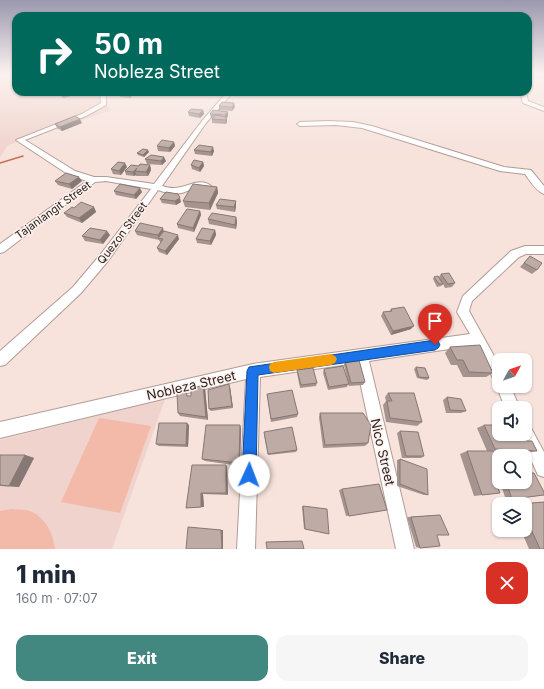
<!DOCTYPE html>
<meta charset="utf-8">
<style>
:root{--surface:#fff;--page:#f6f6f7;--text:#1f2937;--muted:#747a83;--accent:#428880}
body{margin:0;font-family:Inter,sans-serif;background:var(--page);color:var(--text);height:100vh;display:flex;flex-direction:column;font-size:15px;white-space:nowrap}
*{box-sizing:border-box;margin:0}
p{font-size:13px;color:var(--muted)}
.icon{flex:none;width:22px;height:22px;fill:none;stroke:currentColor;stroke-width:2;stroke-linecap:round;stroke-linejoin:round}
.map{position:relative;height:549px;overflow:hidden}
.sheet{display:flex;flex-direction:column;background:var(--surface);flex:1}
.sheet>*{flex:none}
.guide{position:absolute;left:12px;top:12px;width:520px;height:84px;border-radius:12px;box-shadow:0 1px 3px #0004;background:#00695c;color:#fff;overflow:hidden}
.needle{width:26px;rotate:50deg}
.tools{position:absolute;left:492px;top:353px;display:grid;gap:8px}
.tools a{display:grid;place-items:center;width:40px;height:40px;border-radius:8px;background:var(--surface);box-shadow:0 1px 3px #0004;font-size:20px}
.pin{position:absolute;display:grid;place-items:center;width:34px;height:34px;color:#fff;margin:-41px -17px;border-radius:50% 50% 50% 0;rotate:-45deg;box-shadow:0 0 4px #0007}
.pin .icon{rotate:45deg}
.me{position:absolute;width:44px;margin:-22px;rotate:2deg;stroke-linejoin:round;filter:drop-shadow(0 0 3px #0008)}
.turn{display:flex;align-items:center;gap:14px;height:84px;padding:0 16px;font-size:18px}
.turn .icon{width:52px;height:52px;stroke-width:2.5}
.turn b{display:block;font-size:28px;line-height:34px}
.round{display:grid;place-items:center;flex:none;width:42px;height:42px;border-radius:12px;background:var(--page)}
.head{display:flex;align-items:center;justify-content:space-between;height:68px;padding:0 16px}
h1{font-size:24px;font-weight:800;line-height:30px}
.action{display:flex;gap:8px;margin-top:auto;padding:8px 16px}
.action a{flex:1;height:46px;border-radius:12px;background:var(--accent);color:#fff;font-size:16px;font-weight:800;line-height:46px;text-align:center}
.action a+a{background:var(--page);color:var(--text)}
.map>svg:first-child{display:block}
.built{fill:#f0d3cc}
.green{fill:#f3b9a9}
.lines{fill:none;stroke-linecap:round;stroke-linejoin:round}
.stream{stroke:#c76e57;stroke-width:1.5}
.minor-casing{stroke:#b09c96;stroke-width:2}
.minor{fill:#fff;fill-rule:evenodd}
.wall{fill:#a4938e}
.shaded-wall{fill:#867874}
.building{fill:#bfaba5;stroke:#867874}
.route{fill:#1a73e8;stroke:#114b97}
.slow{fill:#f59e0b}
.labels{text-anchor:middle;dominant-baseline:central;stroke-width:3;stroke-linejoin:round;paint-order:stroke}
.street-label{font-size:11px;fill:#2a2320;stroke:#fef1ee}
.near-street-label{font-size:13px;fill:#2a2320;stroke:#fef1ee}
</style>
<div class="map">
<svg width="544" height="549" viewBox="0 0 544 549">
<rect width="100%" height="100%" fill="#f7e2dc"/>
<g class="built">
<polygon points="0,73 16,73 16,92 104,92 104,104 112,110 8,145 0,157"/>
<polygon points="165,399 112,549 0,549 0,440"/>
</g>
<g class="green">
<polygon points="99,418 151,426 120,513 61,502"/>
<path d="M11 509C17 510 25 509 30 511 46 518 53 533 55 549H0V511Z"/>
</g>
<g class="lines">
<polyline class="stream" points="0,163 23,156"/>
<defs>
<g id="minor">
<path d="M100 92H106V105L86 116 25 140 75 171 94 177H106L154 184 202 121 227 92H233L206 123 162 186C168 188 174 189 181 187 190 185 202 178 211 186L207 189 195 188 182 193 170 194 158 190 108 261 81 293 5 365 0 366V351L73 287 100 255 151 189 106 181 95 182 4 252 0 253V244L87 181 69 175 16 140 82 114 101 103Z"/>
<polygon points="520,92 526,92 528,101 544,107 544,111 523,103"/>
<path d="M328 121 353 122 372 126 504 167 531 170 544 186V194C536 191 530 181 525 174L500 171 362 128 336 125 300 126 297 124 300 122Z"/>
<polygon points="525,246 544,246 544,254 526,254 519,257 472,301 469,311 499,365 499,386 510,386 520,408 505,408 496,384 476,345 369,361 414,549 396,549 356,363 260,377 255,549 237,549 246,379 0,438 0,422 253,364 470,334 457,312 463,296 511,251"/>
<polygon points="525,423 530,426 544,452 544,477 538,475 519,434 525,434"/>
</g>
</defs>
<use href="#minor" class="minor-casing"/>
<use href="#minor" class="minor"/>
</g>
<g class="wall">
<polygon points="58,92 73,92 75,95 63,98 59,94"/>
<polygon points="119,93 133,94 130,98 120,97"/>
<polygon points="219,106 235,107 232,111 219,110"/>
<polygon points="203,110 204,114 200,118 189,116 188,112"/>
<polygon points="210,114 228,116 227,118 227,121 226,124 212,123 212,119 213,118 211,118"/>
<polygon points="82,123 62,131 57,128 55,124"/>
<polygon points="174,142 175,146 170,152 158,151 157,146"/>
<polygon points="194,150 214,151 212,156 195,154"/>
<polygon points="149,152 144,157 138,155 137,153"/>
<polygon points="145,159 166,161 162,165 147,164"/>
<polygon points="203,162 204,166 200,172 192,169 191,165"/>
<polygon points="150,165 151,170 148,176 136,176 136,175 134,176 126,175 125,171 139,166"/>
<polygon points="127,167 121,175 113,174 111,169"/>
<polygon points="55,181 82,181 72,189 58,185"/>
<polygon points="217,187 218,193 210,210 185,207 183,201"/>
<polygon points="114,191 142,192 136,199 116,195"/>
<polygon points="166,192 181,202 176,205 162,203 160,199"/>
<polygon points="236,201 236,206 235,212 217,209 216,205"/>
<polygon points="94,207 96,212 82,223 67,217 64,213 74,208"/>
<polygon points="200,211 201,215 194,232 178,228 177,224"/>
<polygon points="236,217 237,222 236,229 209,224 208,219"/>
<polygon points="215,230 216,235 211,245 197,243 196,239"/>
<polygon points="135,231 164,231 179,239 167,255 159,252 157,248 161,243 160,242 159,240 137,235"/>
<polygon points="110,235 103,244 85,241 82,236"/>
<polygon points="530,256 537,270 532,274 520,267"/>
<polygon points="441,274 455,283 452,287 445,288 443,284 441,286 437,287 433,279 434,277 439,277"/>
<polygon points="391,309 411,329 391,335 381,316 383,312 390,311"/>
<polygon points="450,347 493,373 486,377 463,377 457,365 451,365 445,353"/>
<polygon points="345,361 365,382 363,385 349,386 348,384 347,387 328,390 323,373 324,369 348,381 344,365"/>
<polygon points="416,367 429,378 427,380 417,378 414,369"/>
<polygon points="297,370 317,383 316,386 300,388 297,373"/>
<polygon points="230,387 233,408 211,411 209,409"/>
<polygon points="205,388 208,420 180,416 178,413 188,395 188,396 191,396"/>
<polygon points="388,393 422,422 417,426 386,422 383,405 386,401 385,397"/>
<polygon points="267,394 298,414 297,417 271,422"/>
<polygon points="447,397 466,411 461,413 446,413 443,400"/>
<polygon points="320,413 368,443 365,446 323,448 319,417"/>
<polygon points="189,425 188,447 159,446 156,444"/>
<polygon points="484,425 527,441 537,451 527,453 493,452 499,482 525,482 544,495 506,500 501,485 497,486 500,493 474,496 460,454 467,451 487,451 477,428"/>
<polygon points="241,428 240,466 205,461 202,459"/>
<polygon points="400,431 424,456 421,458 402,458 397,433"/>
<polygon points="264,434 297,450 296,452 268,455"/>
<polygon points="0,455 25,455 34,458 19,487 0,486"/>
<polygon points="400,459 428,495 424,495 397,486 397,460"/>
<polygon points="226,465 227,467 228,495 203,494 204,507 190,508 186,508"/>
<polygon points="342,489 387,510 346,516 339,490"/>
<polygon points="544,502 544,549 529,549 521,530 525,530 525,504 519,504"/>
<polygon points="303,506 329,534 304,529 302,507"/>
<polygon points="440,515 437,535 420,548 416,547 407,517"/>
</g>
<g class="shaded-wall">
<polygon points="60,92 73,92 75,95 63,98"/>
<polygon points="130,92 132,92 133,94 130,98 129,94"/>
<polygon points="234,103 235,107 232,111 232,107"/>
<polygon points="203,110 204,114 200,118 199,114"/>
<polygon points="228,112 228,116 226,118 227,121 226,124 225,115"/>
<polygon points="80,119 82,123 62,131 60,127"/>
<polygon points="174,142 175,146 170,152 169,148"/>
<polygon points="213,147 214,151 212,156 211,152"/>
<polygon points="148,150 149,152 144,157 143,155"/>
<polygon points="164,157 166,161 162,165 161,161"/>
<polygon points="203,162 204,166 200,172 199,168"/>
<polygon points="125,163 127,167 121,175 119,171"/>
<polygon points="150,165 151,170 148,176 146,172"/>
<polygon points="137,168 135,171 136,175 134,176 133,172"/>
<polygon points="79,177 82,181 72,189 69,184"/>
<polygon points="217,187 218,193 210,210 209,203"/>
<polygon points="140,188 142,192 136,199 134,195"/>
<polygon points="180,198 181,202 176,205 175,201"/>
<polygon points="236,201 236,206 235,212 234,207"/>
<polygon points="94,207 96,212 82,223 79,218"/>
<polygon points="200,211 201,215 194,232 193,228"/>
<polygon points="236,217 237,222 236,229 235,225"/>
<polygon points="163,228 164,232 159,238 158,235"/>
<polygon points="215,230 216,235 211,245 210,241"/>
<polygon points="107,231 110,235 103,244 100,240"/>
<polygon points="178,235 179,239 167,255 165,251"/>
<polygon points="414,326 411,329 391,335 393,331"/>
<polygon points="229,384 230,387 233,408 232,406"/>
<polygon points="203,385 205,388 208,420 206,417"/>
<polygon points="187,423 189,425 188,447 186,445"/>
<polygon points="240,425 241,428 240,466 239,463"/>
<polygon points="25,455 34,458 19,487 9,486"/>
<polygon points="226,465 227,467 228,495 226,493"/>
<polygon points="201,493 203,494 204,507 201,507"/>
<polygon points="221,530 223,530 223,549 222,549"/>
</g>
<g class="building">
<polygon points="120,92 130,92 129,94 119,93"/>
<polygon points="222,102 234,103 232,107 219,106"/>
<polygon points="191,109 203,110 199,114 188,112"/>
<polygon points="213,110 228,112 225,115 210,114"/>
<polygon points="215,115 226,117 226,120 212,119"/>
<polygon points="75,116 80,119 60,127 55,124"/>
<polygon points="162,140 174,142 169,148 157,146"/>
<polygon points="199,145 213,147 211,152 194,150"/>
<polygon points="143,149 148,150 143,155 137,153"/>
<polygon points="151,155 164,157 161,161 145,159"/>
<polygon points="194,160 203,162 199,168 191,165"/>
<polygon points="118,162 125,163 119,171 111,169"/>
<polygon points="140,164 150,165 146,172 135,171 137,168 133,172 125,171 131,165 139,166"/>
<polygon points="66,173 79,177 69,184 55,181"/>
<polygon points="120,184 140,188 134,195 114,191"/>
<polygon points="193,184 217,187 209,203 183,201"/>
<polygon points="166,192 178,194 180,198 175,201 160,199"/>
<polygon points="220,199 236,201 234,207 216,205"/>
<polygon points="81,202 94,207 79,218 64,213 72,207 74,208"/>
<polygon points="187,209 200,211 193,228 177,224"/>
<polygon points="212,213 236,217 235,225 208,219"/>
<polygon points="140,223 163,228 158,235 135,231"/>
<polygon points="90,228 107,231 100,240 82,236"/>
<polygon points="202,228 215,230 210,241 196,239"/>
<polygon points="164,231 178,235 165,251 157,248 163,239 158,238"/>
<polygon points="530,256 542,263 537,270 524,263"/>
<polygon points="449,273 455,283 448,284 441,274"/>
<polygon points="438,276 443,284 439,284 434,277"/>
<polygon points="404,307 414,326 393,331 383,312 392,311 391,309"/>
<polygon points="480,345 493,373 469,372 463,360 457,360 450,347"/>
<polygon points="359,360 365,382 351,383 345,361"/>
<polygon points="343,366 349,384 329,387 324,369"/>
<polygon points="416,367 425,368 429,378 419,377"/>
<polygon points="313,368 317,383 301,385 297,370"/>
<polygon points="229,384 232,406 209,409 208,390"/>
<polygon points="203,385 206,417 178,413 177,394 186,392 187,396 191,396 191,389"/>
<polygon points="292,390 298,414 271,419 267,394"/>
<polygon points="388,393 414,393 422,422 390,418 387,401 392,401"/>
<polygon points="447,397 461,399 466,411 450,410"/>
<polygon points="320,413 363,413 371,425 368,443 325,445"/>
<polygon points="159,423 187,423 186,445 156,444"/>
<polygon points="206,425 240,425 239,463 202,459"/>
<polygon points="484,425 499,425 499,434 523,434 527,441 532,441 537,451 495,449"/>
<polygon points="292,427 297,450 268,454 264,432"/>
<polygon points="400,431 418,432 424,456 406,456"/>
<polygon points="467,451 493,451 499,466 499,482 505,482 506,484 497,486 500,493 482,495"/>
<polygon points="0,455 25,455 9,486 0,485"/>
<polygon points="400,459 427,469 428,495 400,484"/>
<polygon points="192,465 226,465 226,493 201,493 201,507 186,508"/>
<polygon points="525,473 534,473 544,492 544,495 512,499 506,482 525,482"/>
<polygon points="379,484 387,510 349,516 342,489"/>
<polygon points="544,502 544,549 540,549 525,516 525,504 520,504"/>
<polygon points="303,506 327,509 329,534 305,529"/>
<polygon points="440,515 449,535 437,535 440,546 420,548 411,517"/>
<polygon points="188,527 221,530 222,549 186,549"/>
<polygon points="302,541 304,549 267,549 266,542"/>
</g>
<linearGradient id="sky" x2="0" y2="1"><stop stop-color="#9b98ae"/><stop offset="0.49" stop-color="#fbf2ef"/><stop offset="1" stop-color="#fbf2ef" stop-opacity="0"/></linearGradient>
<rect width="544" height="150" fill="url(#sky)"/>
<polygon class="route" points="435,340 438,341 440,345 438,348 435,350 258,375 256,475 254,480 249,482 244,480 242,475 247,371 249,367"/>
<polygon class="slow" points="331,354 335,356 337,359 335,363 331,365 274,373 270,371 269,367 270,364 274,362"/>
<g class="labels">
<g class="street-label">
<text transform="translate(53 210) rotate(-36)">Tajanlangit Street</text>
<text transform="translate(122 233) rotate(-53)">Quezon Street</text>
</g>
<g class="near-street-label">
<text transform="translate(191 385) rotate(-13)">Nobleza Street</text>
<text transform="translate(383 452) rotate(77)">Nico Street</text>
</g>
</g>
</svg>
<div class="tools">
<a><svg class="needle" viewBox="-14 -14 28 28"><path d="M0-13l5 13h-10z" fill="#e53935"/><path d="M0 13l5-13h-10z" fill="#747a83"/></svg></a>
<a><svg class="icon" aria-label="sound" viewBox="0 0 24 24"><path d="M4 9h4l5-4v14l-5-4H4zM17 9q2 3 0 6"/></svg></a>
<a><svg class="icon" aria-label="search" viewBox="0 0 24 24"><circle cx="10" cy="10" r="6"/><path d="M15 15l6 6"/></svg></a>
<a><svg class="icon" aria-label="layers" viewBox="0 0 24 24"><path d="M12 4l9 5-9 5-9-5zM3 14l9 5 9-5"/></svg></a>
</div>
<div class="pin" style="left:435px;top:345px;background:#d93025"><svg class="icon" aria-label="arrive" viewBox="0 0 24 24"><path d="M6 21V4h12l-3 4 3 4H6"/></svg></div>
<svg class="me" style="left:249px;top:475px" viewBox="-20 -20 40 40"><circle r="19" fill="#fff"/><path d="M0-13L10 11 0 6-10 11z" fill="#1a73e8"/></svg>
<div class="guide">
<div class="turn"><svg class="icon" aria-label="right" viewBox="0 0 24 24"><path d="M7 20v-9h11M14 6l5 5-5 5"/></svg><div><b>50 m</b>Nobleza Street</div></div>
</div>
</div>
<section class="sheet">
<div class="head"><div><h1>1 min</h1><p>160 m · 07:07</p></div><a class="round" style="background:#d93025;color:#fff"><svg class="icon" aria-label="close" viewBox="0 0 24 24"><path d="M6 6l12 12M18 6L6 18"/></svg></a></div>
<div class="action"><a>Exit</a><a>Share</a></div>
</section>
